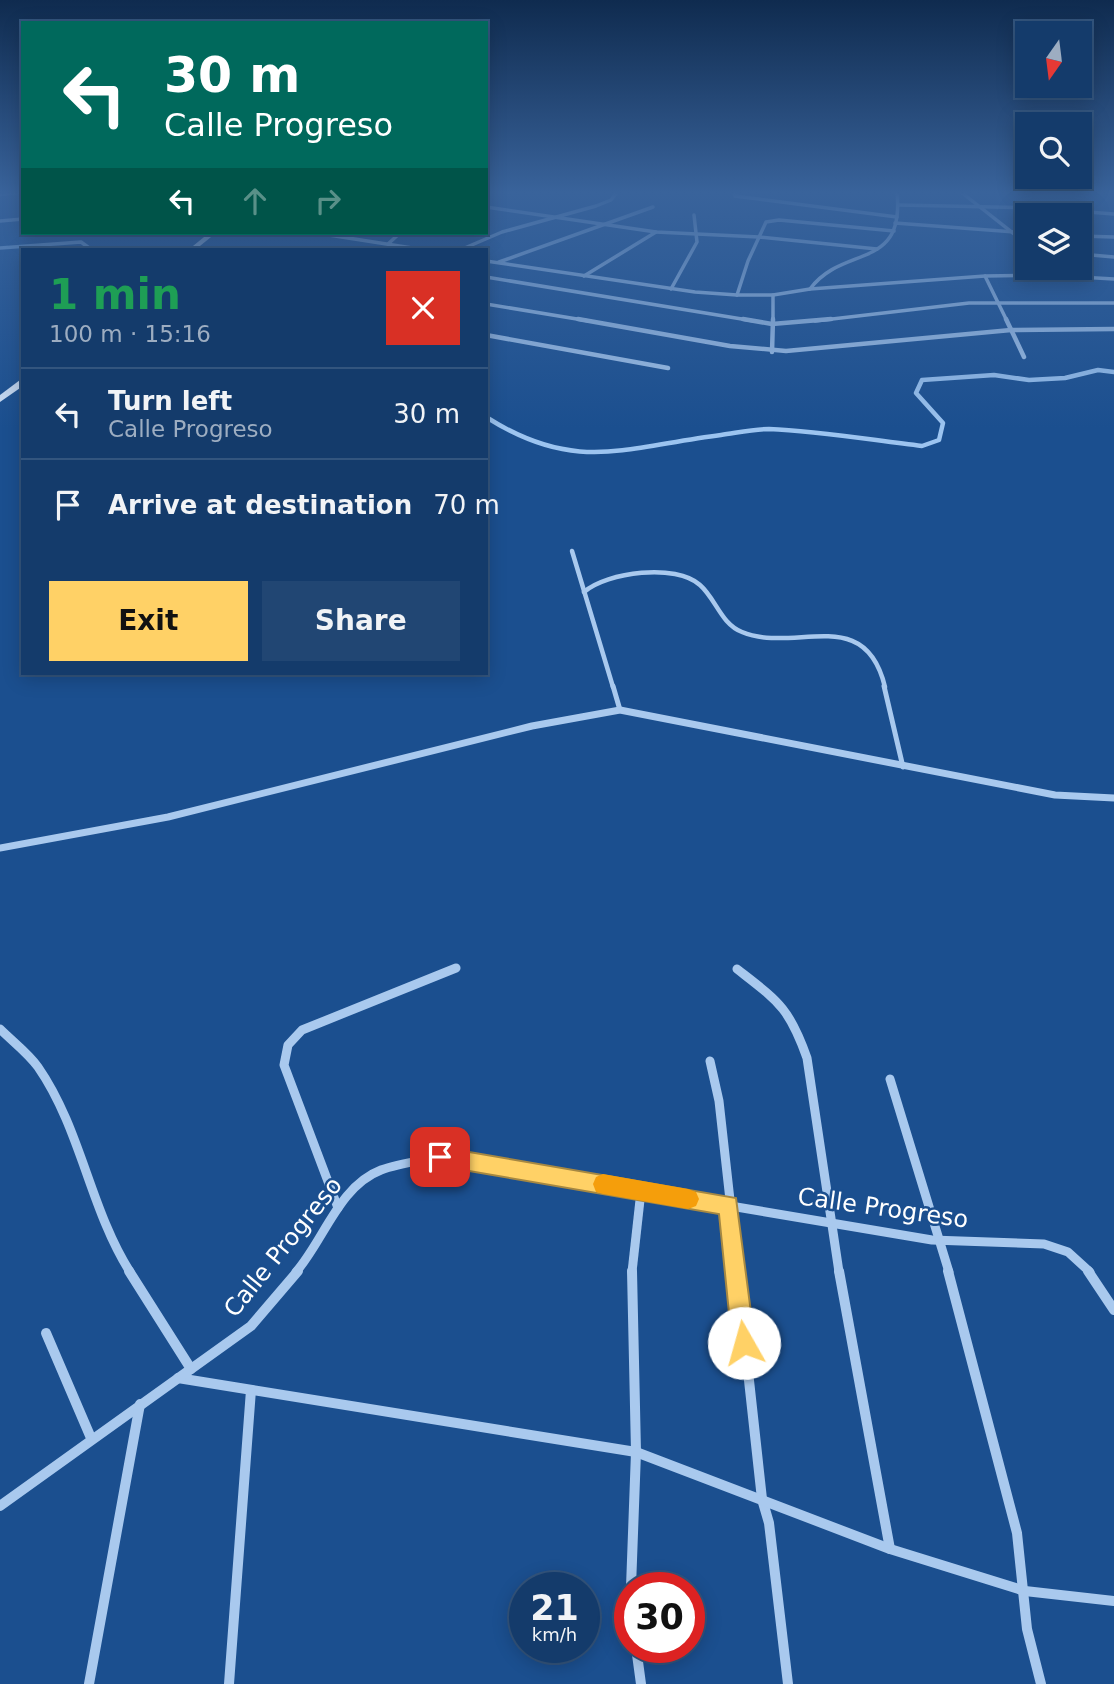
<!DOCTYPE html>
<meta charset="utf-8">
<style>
:root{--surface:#143b6b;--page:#214673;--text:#f1f3f6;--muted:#9dadc1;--line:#33557e;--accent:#ffd166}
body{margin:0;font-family:"DejaVu Sans",sans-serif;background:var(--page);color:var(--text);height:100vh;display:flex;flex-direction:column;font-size:26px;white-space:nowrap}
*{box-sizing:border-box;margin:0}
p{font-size:23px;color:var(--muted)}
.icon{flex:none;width:38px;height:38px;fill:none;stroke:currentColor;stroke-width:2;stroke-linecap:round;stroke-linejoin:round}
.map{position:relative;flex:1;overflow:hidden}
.drawer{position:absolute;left:21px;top:248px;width:467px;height:427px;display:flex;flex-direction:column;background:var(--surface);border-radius:0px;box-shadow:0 4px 18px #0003,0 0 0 2px var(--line)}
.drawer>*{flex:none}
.top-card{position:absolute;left:21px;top:21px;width:467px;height:214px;border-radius:0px;box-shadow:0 4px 18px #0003,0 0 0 2px var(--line);background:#00695c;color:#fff;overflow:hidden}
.needle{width:46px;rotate:194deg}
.tools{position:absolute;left:1015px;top:21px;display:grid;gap:14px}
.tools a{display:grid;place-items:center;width:77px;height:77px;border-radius:0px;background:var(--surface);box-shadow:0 4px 18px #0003,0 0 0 2px var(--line);font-size:35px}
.speed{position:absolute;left:509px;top:1572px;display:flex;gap:14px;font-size:35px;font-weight:700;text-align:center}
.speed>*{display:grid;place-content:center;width:91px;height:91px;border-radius:50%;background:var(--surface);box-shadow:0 4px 18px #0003,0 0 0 2px var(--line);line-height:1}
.speed small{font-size:18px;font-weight:400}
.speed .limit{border:10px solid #d22;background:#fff;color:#111}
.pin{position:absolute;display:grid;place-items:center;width:60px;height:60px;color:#fff;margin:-30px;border-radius:14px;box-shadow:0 4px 10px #0006}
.me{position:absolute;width:77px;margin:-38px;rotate:353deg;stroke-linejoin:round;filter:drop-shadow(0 0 5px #0008)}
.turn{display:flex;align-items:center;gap:24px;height:147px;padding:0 28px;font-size:32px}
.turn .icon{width:91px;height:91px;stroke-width:2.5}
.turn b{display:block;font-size:49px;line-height:60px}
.lanes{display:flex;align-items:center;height:66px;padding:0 28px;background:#0003;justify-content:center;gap:35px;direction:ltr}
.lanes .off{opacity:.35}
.round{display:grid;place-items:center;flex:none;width:74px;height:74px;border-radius:0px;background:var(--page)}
.headline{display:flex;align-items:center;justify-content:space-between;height:119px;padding:0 28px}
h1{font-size:42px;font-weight:600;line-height:52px;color:#1e9e55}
.cta{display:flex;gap:14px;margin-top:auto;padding:14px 28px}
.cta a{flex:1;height:80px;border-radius:0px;background:var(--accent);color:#111;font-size:28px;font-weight:600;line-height:80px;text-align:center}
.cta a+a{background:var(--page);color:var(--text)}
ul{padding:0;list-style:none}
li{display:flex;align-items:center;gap:21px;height:91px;padding:0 28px;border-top:2px solid var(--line)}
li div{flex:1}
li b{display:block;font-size:26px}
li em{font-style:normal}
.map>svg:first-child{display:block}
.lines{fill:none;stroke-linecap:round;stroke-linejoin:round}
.stream-far1{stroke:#9cc4f0;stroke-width:3.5}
.stream{stroke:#9cc4f0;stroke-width:4.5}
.lane-far2{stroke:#a9c9ee;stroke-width:2.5}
.lane-far1{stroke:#a9c9ee;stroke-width:4.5}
.lane{stroke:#a9c9ee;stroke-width:5}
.street-far4{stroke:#a9c9ee;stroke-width:3.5}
.street-far3{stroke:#a9c9ee;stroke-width:4.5}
.street-far2{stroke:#a9c9ee;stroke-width:7}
.street-far1{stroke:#a9c9ee;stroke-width:9}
.street{stroke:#a9c9ee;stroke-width:10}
.secondary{fill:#d6e6fa;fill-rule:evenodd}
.route{fill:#ffd166;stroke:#a68842;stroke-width:2}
.slow{fill:#f59e0b}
.labels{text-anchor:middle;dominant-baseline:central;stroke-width:5;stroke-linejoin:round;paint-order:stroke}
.near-street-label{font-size:24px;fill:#fff;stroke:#1b4f8f}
</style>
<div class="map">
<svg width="1114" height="1684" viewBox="0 0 1114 1684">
<rect width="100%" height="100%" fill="#1b4f8f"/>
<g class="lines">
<polyline class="stream-far1" points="0,248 81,242 92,250"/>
<path class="stream" d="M486 417C576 474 625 447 721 435 736 433 753 429 769 429 819 431 871 440 922 446L939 440 943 423 916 393 922 380 994 375 1029 380 1065 378 1098 370 1114 372"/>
<polyline class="lane-far2" points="0,195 18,193"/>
<g class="lane-far1">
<polyline points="572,551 613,687"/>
<path d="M584 592C607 572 676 563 700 585 716 599 721 624 742 632 795 654 865 603 885 687"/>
</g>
<g class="lane">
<polyline points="613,686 620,710"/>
<polyline points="884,686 903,767"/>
</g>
<g class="street-far4">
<polyline points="507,192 513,192"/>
<polyline points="734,192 735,196 897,217"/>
<polyline points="961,192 1027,244"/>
<polyline points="899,205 1036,208 1114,214"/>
<polyline points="486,207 656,232 759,237 877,249"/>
<polyline points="0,221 23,219"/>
<polyline points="895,223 1027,233"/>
<polyline points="316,233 425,250"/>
<polyline points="1080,236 1114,237"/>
<polyline points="388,244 400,233"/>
<polyline points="460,250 502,232 596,206 611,200 617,192"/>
<polyline points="1080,254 1114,257"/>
<polyline points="486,261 695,292 737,295 773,295 810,289 985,276 1045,275 1114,279"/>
<polyline points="499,262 653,207"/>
<polyline points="584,276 656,232"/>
<polyline points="985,276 1007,321"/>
<polyline points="486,277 754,321"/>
<polyline points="671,289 697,242 694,215"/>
<path d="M810 289C843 244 905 272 897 192"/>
<polyline points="737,295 748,261 766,222 779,220 894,231"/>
<polyline points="486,304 589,321"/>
<polyline points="773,321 773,295"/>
<polyline points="815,321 969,303 1114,303"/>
</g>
<g class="street-far3">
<polyline points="578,319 730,346 786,351 1011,330 1114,329"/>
<polyline points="743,319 772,324 831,319"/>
<polyline points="1006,319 1024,357"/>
<polyline points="486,335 668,368"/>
<polyline points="772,352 773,319"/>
</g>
<polyline class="street-far2" points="0,848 168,817 532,726 620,710 1055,795 1114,798"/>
<g class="street-far1">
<path d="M737 969C778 1001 789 1007 807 1058L839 1272"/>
<path d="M0 1029C12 1041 28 1053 38 1067 81 1129 90 1209 130 1272"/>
<polyline points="710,1061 719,1101 738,1272"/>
<polyline points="890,1079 949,1272"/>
<polyline points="338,1208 284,1065 288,1045 302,1030 456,968"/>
<path d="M296 1272C324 1240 339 1186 381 1170 399 1163 421 1161 440 1157L932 1240 1044 1244 1068 1252 1090 1272"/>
<polyline points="632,1272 641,1191"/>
</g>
<g class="street">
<polyline points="129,1271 191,1369"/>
<polyline points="737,1271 762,1499 769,1523 788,1684"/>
<polyline points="839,1271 890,1549"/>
<polyline points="948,1271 1017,1533 1027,1629 1041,1684"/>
<polyline points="1088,1271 1114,1310"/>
<polyline points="46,1333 91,1438"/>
<polyline points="178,1378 636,1452 890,1549 1025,1591 1114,1601"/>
<polyline points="0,1506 251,1326 298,1271"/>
<polyline points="631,1587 636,1452 632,1271"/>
<polyline points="636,1647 641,1684"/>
<polyline points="89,1684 140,1404"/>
<polyline points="229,1684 251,1390"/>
</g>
<g class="secondary">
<polygon points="209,233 216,233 195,250 188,250"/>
<polygon points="20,380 23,380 23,386 0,402 0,395"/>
</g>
</g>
<linearGradient id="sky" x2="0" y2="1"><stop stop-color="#0f2b4f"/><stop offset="0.45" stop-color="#39639b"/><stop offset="1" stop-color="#39639b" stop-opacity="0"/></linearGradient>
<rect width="1114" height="428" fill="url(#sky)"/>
<polygon class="route" points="440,1147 736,1198 755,1343 752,1351 744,1354 736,1351 732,1343 719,1214 440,1166 432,1163 429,1157 432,1150"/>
<polygon class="slow" points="603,1174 688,1189 696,1192 699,1199 696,1206 688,1209 603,1194 596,1192 593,1184 596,1177"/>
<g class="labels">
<g class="near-street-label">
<text transform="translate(883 1208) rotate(8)">Calle Progreso</text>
<text transform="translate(283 1247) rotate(-51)">Calle Progreso</text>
</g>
</g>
</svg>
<div class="tools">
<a><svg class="needle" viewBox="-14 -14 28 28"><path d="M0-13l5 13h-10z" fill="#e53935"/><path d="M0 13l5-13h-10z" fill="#9dadc1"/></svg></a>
<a><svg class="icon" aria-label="search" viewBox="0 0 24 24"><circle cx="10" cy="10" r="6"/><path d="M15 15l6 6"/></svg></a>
<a><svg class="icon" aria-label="layers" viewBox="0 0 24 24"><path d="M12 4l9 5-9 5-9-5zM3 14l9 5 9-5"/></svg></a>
</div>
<div class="speed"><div>21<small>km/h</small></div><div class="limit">30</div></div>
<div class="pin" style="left:440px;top:1157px;background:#d93025"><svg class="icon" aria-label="arrive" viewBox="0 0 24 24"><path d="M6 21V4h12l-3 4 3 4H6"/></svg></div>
<svg class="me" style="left:744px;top:1343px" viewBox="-20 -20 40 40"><circle r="19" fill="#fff"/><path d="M0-13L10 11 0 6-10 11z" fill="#ffd166"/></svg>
<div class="top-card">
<div class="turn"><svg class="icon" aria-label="left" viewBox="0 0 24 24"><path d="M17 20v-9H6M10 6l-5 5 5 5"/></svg><div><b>30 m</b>Calle Progreso</div></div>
<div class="lanes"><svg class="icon" aria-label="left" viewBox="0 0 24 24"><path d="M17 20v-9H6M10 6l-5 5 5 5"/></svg><svg class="icon off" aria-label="ahead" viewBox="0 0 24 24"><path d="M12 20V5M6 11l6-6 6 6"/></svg><svg class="icon off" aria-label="right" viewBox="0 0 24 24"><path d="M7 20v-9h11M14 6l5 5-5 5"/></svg></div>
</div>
<section class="drawer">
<div class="headline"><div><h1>1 min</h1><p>100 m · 15:16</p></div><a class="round" style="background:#d93025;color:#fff"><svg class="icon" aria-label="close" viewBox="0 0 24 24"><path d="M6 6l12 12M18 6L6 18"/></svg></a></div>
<ul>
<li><svg class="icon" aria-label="left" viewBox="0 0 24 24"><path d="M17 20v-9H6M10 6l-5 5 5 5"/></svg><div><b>Turn left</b><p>Calle Progreso</p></div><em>30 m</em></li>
<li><svg class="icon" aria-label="arrive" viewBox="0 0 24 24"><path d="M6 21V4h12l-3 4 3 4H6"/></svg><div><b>Arrive at destination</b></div><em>70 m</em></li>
</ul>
<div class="cta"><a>Exit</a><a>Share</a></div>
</section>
</div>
